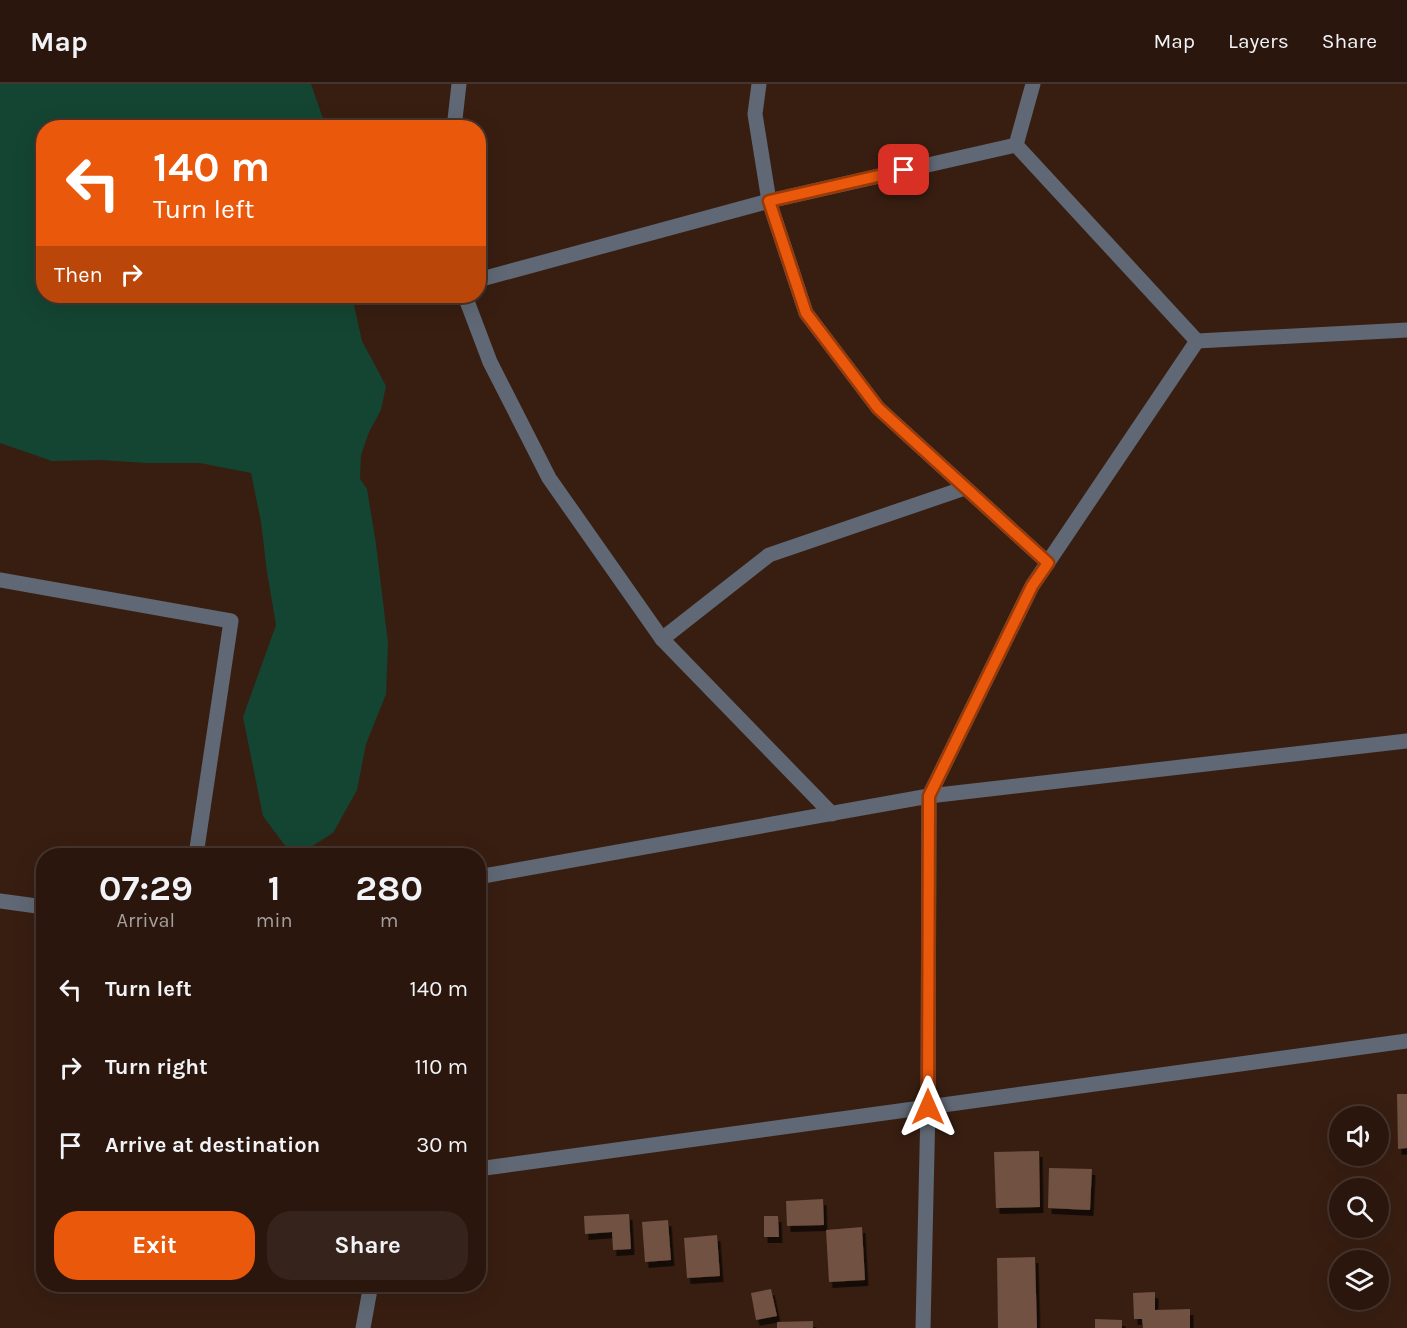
<!DOCTYPE html>
<style>
:root{--surface:#2a160d;--page:#36231b;--text:#f1f3f6;--muted:#a59f9d;--line:#46352e;--accent:#ea580c}
body{margin:0;font-family:Karla,sans-serif;background:var(--page);color:var(--text);height:100vh;display:flex;flex-direction:column;font-size:22px;white-space:nowrap}
*{box-sizing:border-box;margin:0}
p{font-size:20px;color:var(--muted)}
.icon{flex:none;width:33px;height:33px;fill:none;stroke:currentColor;stroke-width:2;stroke-linecap:round;stroke-linejoin:round}
.map{position:relative;flex:1;overflow:hidden}
.details{position:absolute;left:36px;top:764px;width:450px;height:444px;display:flex;flex-direction:column;background:var(--surface);border-radius:24px;box-shadow:0 6px 24px #0002,0 0 0 2px var(--line)}
.details>*{flex:none}
.top-card{position:absolute;left:36px;top:36px;width:450px;height:183px;border-radius:24px;box-shadow:0 6px 24px #0002,0 0 0 2px var(--line);background:#ea580c;color:#fff;overflow:hidden}
.tools{position:absolute;left:1329px;top:1022px;display:grid;gap:12px}
.tools a{display:grid;place-items:center;width:60px;height:60px;border-radius:50%;background:var(--surface);box-shadow:0 6px 24px #0002,0 0 0 2px var(--line);font-size:30px}
.pin{position:absolute;display:grid;place-items:center;width:51px;height:51px;color:#fff;margin:-26px;border-radius:12px;box-shadow:0 3px 9px #0006}
.me{position:absolute;width:66px;margin:-33px;rotate:0deg;stroke-linejoin:round;filter:drop-shadow(0 0 4px #0008)}
.turn{display:flex;align-items:center;gap:21px;height:126px;padding:0 18px;font-size:27px}
.turn .icon{width:78px;height:78px;stroke-width:2.5}
.turn b{display:block;font-size:42px;line-height:51px}
.then{display:flex;align-items:center;height:57px;padding:0 18px;background:#0003;gap:12px;font-size:22px}
.eta{display:flex;justify-content:space-evenly;align-items:center;height:102px;text-align:center}
.eta b{font-size:36px;font-weight:700;line-height:42px}
.cta{display:flex;gap:12px;margin-top:auto;padding:12px 18px}
.cta a{flex:1;height:69px;border-radius:24px;background:var(--accent);color:#fff;font-size:24px;font-weight:700;line-height:69px;text-align:center}
.cta a+a{background:var(--page);color:var(--text)}
ul{padding:0;list-style:none}
li{display:flex;align-items:center;gap:18px;height:78px;padding:0 18px}
li div{flex:1}
li b{display:block;font-size:22px}
li em{font-style:normal}
header{display:flex;align-items:center;gap:36px;box-sizing:border-box;height:84px;padding:0 30px;background:var(--surface);border-bottom:2px solid var(--line)}
header strong{font-size:28px}
nav{display:flex;gap:33px;margin-inline-start:auto;font-size:21px}
.map>svg:first-child{display:block}
.green{fill:#144532}
.building{fill:#6f5143;filter:url(#shadow)}
.lines{fill:none;stroke-linecap:round;stroke-linejoin:round}
.minor{stroke:#5f6874;stroke-width:15}
.route-casing{stroke:#983908;stroke-width:15}
.route{stroke:#ea580c;stroke-width:10}
</style>
<header>
<strong>Map</strong>
<nav><a>Map</a><a>Layers</a><a>Share</a></nav>
</header>
<div class="map">
<svg width="1407" height="1244" viewBox="0 0 1407 1244">
<defs>
<filter id="shadow"><feDropShadow dx="3.5" dy="6" stdDeviation="0" flood-color="#0009"/></filter>
</defs>
<rect width="100%" height="100%" fill="#381e11"/>
<polygon class="green" points="0,0 311,0 326,43 44,44 44,212 352,212 362,257 386,302 381,326 369,348 361,371 360,395 367,405 376,460 388,559 386,610 366,660 357,706 333,749 298,771 292,771 263,732 243,633 276,541 267,488 261,438 251,389 200,379 146,379 100,376 52,377 0,359"/>
<g class="building">
<polygon points="1397,1010 1407,1010 1407,1064 1398,1065"/>
<polygon points="1039,1067 1040,1123 996,1124 994,1068"/>
<polygon points="1049,1084 1092,1085 1090,1126 1048,1124"/>
<polygon points="823,1115 824,1141 787,1142 786,1117"/>
<polygon points="629,1130 631,1165 613,1166 612,1148 585,1150 584,1132"/>
<polygon points="764,1132 778,1132 779,1153 764,1153"/>
<polygon points="668,1136 671,1176 645,1178 642,1138"/>
<polygon points="862,1143 865,1196 829,1198 826,1146"/>
<polygon points="717,1151 720,1192 687,1194 684,1154"/>
<polygon points="1035,1173 1037,1244 998,1244 997,1174"/>
<polygon points="771,1205 777,1232 756,1236 751,1209"/>
<polygon points="1155,1208 1155,1226 1190,1225 1190,1244 1143,1244 1142,1235 1134,1235 1133,1209"/>
<polygon points="1095,1235 1122,1236 1122,1244 1095,1244"/>
<polygon points="813,1237 813,1244 777,1244 777,1238"/>
</g>
<g class="lines">
<g class="minor">
<polyline points="759,0 755,30 769,117 806,229 878,324 1048,479"/>
<polyline points="454,44 459,0"/>
<polyline points="1016,61 1197,257 1407,246"/>
<polyline points="1016,61 1033,0"/>
<polyline points="478,196 769,117 1016,61"/>
<polyline points="465,212 490,278 549,394 662,555 832,730"/>
<polyline points="0,496 231,537 196,771"/>
<polyline points="662,555 769,471 965,404"/>
<polyline points="478,793 929,712 1407,657"/>
<polyline points="0,817 44,823"/>
<polyline points="478,1085 1407,957"/>
<polyline points="363,1244 371,1200"/>
<polyline points="923,1244 928,1023 929,712 1032,502 1197,257"/>
</g>
</g>
<g class="lines">
<defs>
<polyline id="route" points="904,86 769,117 806,229 878,324 1048,479 1032,502 929,712 928,1023"/>
</defs>
<use href="#route" class="route-casing"/>
<use href="#route" class="route"/>
</g>
</svg>
<div class="tools">
<a><svg class="icon" aria-label="sound" viewBox="0 0 24 24"><path d="M4 9h4l5-4v14l-5-4H4zM17 9q2 3 0 6"/></svg></a>
<a><svg class="icon" aria-label="search" viewBox="0 0 24 24"><circle cx="10" cy="10" r="6"/><path d="M15 15l6 6"/></svg></a>
<a><svg class="icon" aria-label="layers" viewBox="0 0 24 24"><path d="M12 4l9 5-9 5-9-5zM3 14l9 5 9-5"/></svg></a>
</div>
<div class="pin" style="left:904px;top:86px;background:#d93025"><svg class="icon" aria-label="arrive" viewBox="0 0 24 24"><path d="M6 21V4h12l-3 4 3 4H6"/></svg></div>
<svg class="me" style="left:928px;top:1023px" viewBox="-20 -20 40 40"><path d="M0-17L14 15 0 8-14 15z" fill="#ea580c" stroke="#fff" stroke-width="4"/></svg>
<div class="top-card">
<div class="turn"><svg class="icon" aria-label="left" viewBox="0 0 24 24"><path d="M17 20v-9H6M10 6l-5 5 5 5"/></svg><div><b>140 m</b>Turn left</div></div>
<div class="then">Then<svg class="icon" aria-label="right" viewBox="0 0 24 24"><path d="M7 20v-9h11M14 6l5 5-5 5"/></svg></div>
</div>
<section class="details">
<div class="eta">
<div><b>07:29</b><p>Arrival</p></div>
<div><b>1</b><p>min</p></div>
<div><b>280</b><p>m</p></div>
</div>
<ul>
<li><svg class="icon" aria-label="left" viewBox="0 0 24 24"><path d="M17 20v-9H6M10 6l-5 5 5 5"/></svg><div><b>Turn left</b></div><em>140 m</em></li>
<li><svg class="icon" aria-label="right" viewBox="0 0 24 24"><path d="M7 20v-9h11M14 6l5 5-5 5"/></svg><div><b>Turn right</b></div><em>110 m</em></li>
<li><svg class="icon" aria-label="arrive" viewBox="0 0 24 24"><path d="M6 21V4h12l-3 4 3 4H6"/></svg><div><b>Arrive at destination</b></div><em>30 m</em></li>
</ul>
<div class="cta"><a>Exit</a><a>Share</a></div>
</section>
</div>
